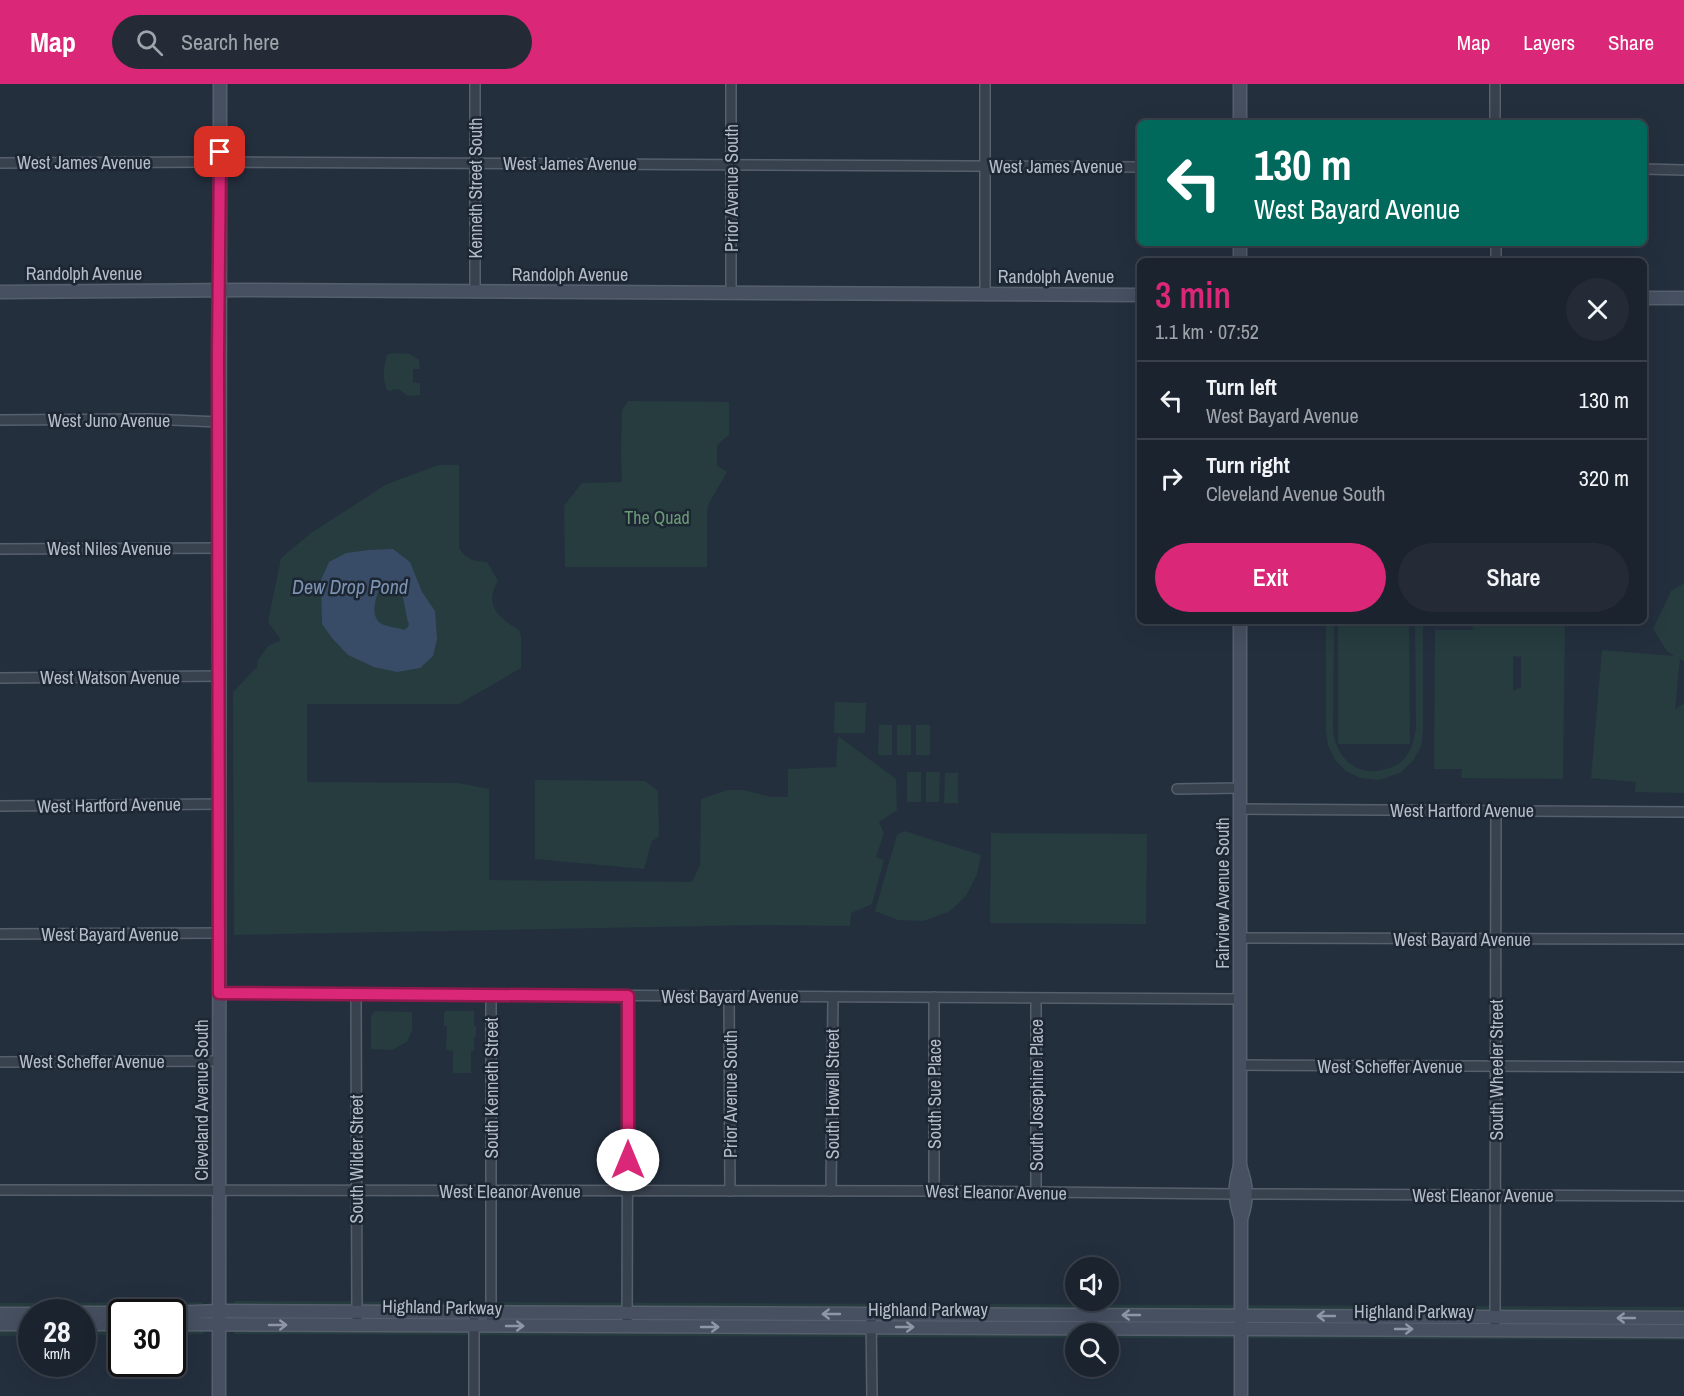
<!DOCTYPE html>
<meta charset="utf-8">
<style>
:root{--surface:#1b232e;--page:#242b36;--text:#f1f3f6;--muted:#a0a4aa;--line:#39404a;--accent:#db2777}
body{margin:0;font-family:"Archivo Narrow",sans-serif;background:var(--page);color:var(--text);height:100vh;display:flex;flex-direction:column;font-size:22px;white-space:nowrap}
*{box-sizing:border-box;margin:0}
p{font-size:20px;color:var(--muted)}
.icon{flex:none;width:33px;height:33px;fill:none;stroke:currentColor;stroke-width:2;stroke-linecap:round;stroke-linejoin:round}
.map{position:relative;flex:1;overflow:hidden}
.panel{position:absolute;left:1137px;top:174px;width:510px;height:366px;display:flex;flex-direction:column;background:var(--surface);border-radius:9px;box-shadow:0 6px 24px #0002,0 0 0 2px var(--line)}
.panel>*{flex:none}
.guide{position:absolute;left:1137px;top:36px;width:510px;height:126px;border-radius:9px;box-shadow:0 6px 24px #0002,0 0 0 2px var(--line);background:#00695c;color:#fff;overflow:hidden}
.tools{position:absolute;left:1065px;top:1173px;display:grid;gap:12px}
.tools a{display:grid;place-items:center;width:54px;height:54px;border-radius:50%;background:var(--surface);box-shadow:0 6px 24px #0002,0 0 0 2px var(--line);font-size:30px}
.speed{position:absolute;left:18px;top:1215px;display:flex;gap:12px;font-size:30px;font-weight:700;text-align:center}
.speed>*{display:grid;place-content:center;width:78px;height:78px;border-radius:50%;background:var(--surface);box-shadow:0 6px 24px #0002,0 0 0 2px var(--line);line-height:1}
.speed small{font-size:15px;font-weight:400}
.speed .limit{border:3px solid #111;border-radius:9px;background:#fff;color:#111}
.pin{position:absolute;display:grid;place-items:center;width:51px;height:51px;color:#fff;margin:-26px;border-radius:12px;box-shadow:0 3px 9px #0006}
.me{position:absolute;width:66px;margin:-33px;rotate:0deg;stroke-linejoin:round;filter:drop-shadow(0 0 4px #0008)}
.turn{display:flex;align-items:center;gap:21px;height:126px;padding:0 18px;font-size:27px}
.turn .icon{width:78px;height:78px;stroke-width:2.5}
.turn b{display:block;font-size:42px;line-height:51px}
.round{display:grid;place-items:center;flex:none;width:63px;height:63px;border-radius:32px;background:var(--page)}
.headline{display:flex;align-items:center;justify-content:space-between;height:102px;padding:0 18px}
h1{font-size:36px;font-weight:600;line-height:45px;color:var(--accent)}
.primary-button{display:flex;gap:12px;margin-top:auto;padding:12px 18px}
.primary-button a{flex:1;height:69px;border-radius:36px;background:var(--accent);color:#fff;font-size:24px;font-weight:600;line-height:69px;text-align:center}
.primary-button a+a{background:var(--page);color:var(--text)}
ul{padding:0;list-style:none}
li{display:flex;align-items:center;gap:18px;height:78px;padding:0 18px;border-top:2px solid var(--line)}
li div{flex:1}
li b{display:block;font-size:22px}
li em{font-style:normal}
header{display:flex;align-items:center;gap:36px;box-sizing:border-box;height:84px;padding:0 30px;background:var(--accent);color:#fff}
header strong{font-size:28px}
nav{display:flex;gap:33px;margin-inline-start:auto;font-size:21px}
.search{width:420px;height:54px;background:var(--page);display:flex;align-items:center;gap:15px;box-sizing:border-box;padding:0 21px;border-radius:33px;color:var(--muted);font-size:22px}
.map>svg:first-child{display:block}
.green{fill:#263c3f;fill-rule:evenodd}
.water{fill:#394c67;fill-rule:evenodd}
.lines{fill:none;stroke-linecap:round;stroke-linejoin:round}
.street-casing{stroke:#565f6c;stroke-width:12}
.secondary-casing{stroke:#565f6c;stroke-width:15}
.street{stroke:#38414e;stroke-width:9}
.secondary{stroke:#465061;stroke-width:12}
.oneway{stroke:#8e96a5}
.route-casing{stroke:#8e194d;stroke-width:15}
.route{stroke:#db2777;stroke-width:10}
.labels{text-anchor:middle;dominant-baseline:central;stroke-width:5;stroke-linejoin:round;paint-order:stroke}
.street-label{font-size:18px;fill:#b4bcc9;stroke:#1d2633}
.park-label{font-size:18px;fill:#6b9a76;stroke:#1d2633}
.water-label{font-size:20px;font-style:italic;fill:#7c92b1;stroke:#1d2633}
</style>
<header>
<strong>Map</strong>
<div class="search"><svg class="icon" aria-label="search" viewBox="0 0 24 24"><circle cx="10" cy="10" r="6"/><path d="M15 15l6 6"/></svg>Search here</div>
<nav><a>Map</a><a>Layers</a><a>Share</a></nav>
</header>
<div class="map">
<svg width="1684" height="1312" viewBox="0 0 1684 1312">
<rect width="100%" height="100%" fill="#242f3e"/>
<g class="green">
<path d="M393 269 410 270 419 276 420 285H413V298L420 299V311L408 312 400 306 393 305 391 307 387 306C382 295 384 282 387 271Z"/>
<polygon points="628,317 729,318 729,351 717,361 717,382 727,388 708,421 707,429 707,483 565,483 564,422 582,399 622,398 621,368 622,326"/>
<path d="M439 381H459V464C465 475 476 478 487 478L498 497C483 521 499 534 519 546L521 553V584L459 620H307V698L458 699 489 705V796L692 798 700 781 701 715 728 706H743L771 713H788V685L836 683 838 652 896 695 897 726 879 738 884 749 876 773 884 776 872 820 851 829 850 842 760 841 234 851 233 608 257 583 258 576 268 562 281 556 268 538 281 474 311 449 387 400Z"/>
<polygon points="1684,499 1684,577 1680,575 1675,625 1684,619 1684,709 1635,708 1636,698 1591,694 1602,566 1674,572 1667,567 1653,545 1671,507"/>
<path d="M1326 537H1334L1333 647C1337 676 1359 695 1389 684 1396 682 1403 678 1407 671 1413 663 1414 654 1416 645L1415 537H1423V645L1421 662 1413 677 1400 689 1379 696 1361 694 1346 687 1335 676 1328 661 1326 647Z"/>
<polygon points="1338,537 1409,537 1410,660 1338,660"/>
<path d="M1441 537H1565L1563 695 1461 694 1462 685H1434L1435 546H1473L1471 538ZM1513 572 1521 573V603L1513 607Z"/>
<polygon points="835,618 866,619 865,649 834,649"/>
<polygon points="879,641 892,641 892,671 878,671"/>
<rect x="897" y="641" width="14" height="30"/>
<rect x="916" y="641" width="14" height="30"/>
<rect x="907" y="688" width="14" height="30"/>
<polygon points="926,688 940,688 939,718 926,718"/>
<polygon points="945,689 958,689 958,719 944,719"/>
<polygon points="535,696 645,697 658,707 659,753 652,757 644,785 535,775"/>
<polygon points="904,747 981,771 977,790 966,812 950,827 924,837 898,836 875,827 897,751"/>
<polygon points="991,749 1147,750 1146,840 990,839"/>
<polygon points="375,927 412,928 412,946 407,958 392,966 371,965 371,932"/>
<polygon points="446,927 474,927 474,942 476,942 476,953 474,953 474,967 471,967 471,989 453,989 453,967 446,966 447,942 444,942 444,929"/>
<polygon points="234,1217 1684,1223 1684,1256 1109,1254 1108,1250 1076,1250 1075,1254 234,1250"/>
<polygon points="203,1218 203,1250 173,1251 172,1228 122,1228 121,1251 83,1251 82,1228 32,1228 31,1251 0,1252 0,1219"/>
</g>
<path class="water" d="M393 465 410 478 422 508 435 527 437 555 433 572 420 584 397 588 374 583 348 571 332 554 322 540 321 496 329 478 346 469 369 466ZM390 497C407 507 403 524 409 540L408 543 404 546C397 543 386 543 380 539 369 530 377 508 383 498Z"/>
<g class="lines">
<defs>
<g id="street">
<polyline points="475,0 475,207"/>
<polyline points="731,0 731,209"/>
<polyline points="985,0 985,210"/>
<polyline points="1495,39 1495,0"/>
<polyline points="0,79 207,78 1140,83"/>
<polyline points="1644,85 1684,86"/>
<polyline points="1496,159 1496,177"/>
<polyline points="0,336 149,335 219,338"/>
<polyline points="0,465 218,464"/>
<polyline points="0,594 219,592"/>
<polyline points="1177,705 1239,704"/>
<polyline points="0,722 219,720"/>
<polyline points="1240,725 1684,728"/>
<polyline points="0,850 219,849"/>
<polyline points="1241,854 1684,855"/>
<polyline points="219,909 1240,915"/>
<polyline points="356,910 357,1240"/>
<polyline points="491,911 491,1234"/>
<polyline points="729,912 730,1107"/>
<polyline points="934,913 934,1107"/>
<polyline points="1036,914 1036,1108"/>
<polyline points="0,978 220,977"/>
<polyline points="1240,981 1684,983"/>
<polyline points="0,1106 943,1107 1235,1110"/>
<polyline points="831,1107 833,913"/>
<polyline points="1246,1110 1684,1112"/>
<polyline points="871,1230 872,1312"/>
<polyline points="474,1236 474,1312"/>
<polyline points="627,1243 628,912"/>
<polyline points="1495,1245 1496,727"/>
</g>
<g id="secondary">
<polyline points="1240,39 1240,0"/>
<polyline points="1240,159 1240,177"/>
<polyline points="0,208 242,206 1140,211"/>
<polyline points="1644,214 1684,214"/>
<path d="M1240 537V1082C1234 1103 1234 1114 1241 1135"/>
<path d="M1240 1082C1247 1102 1248 1114 1241 1135V1312"/>
<polyline points="82,1229 122,1229"/>
<polyline points="172,1229 219,1227 1684,1234"/>
<polyline points="0,1230 32,1230"/>
<polyline points="0,1240 32,1240"/>
<polyline points="82,1240 122,1240"/>
<polyline points="172,1240 1684,1247"/>
<polyline points="219,1312 220,0"/>
</g>
</defs>
<use href="#street" class="street-casing"/>
<use href="#secondary" class="secondary-casing"/>
<use href="#street" class="street"/>
<use href="#secondary" class="secondary"/>
</g>
<defs><path id="oneway-shaft" d="M-6 0H5M1.5-3L5.5 0L1.5 3" fill="none" stroke-width="1.6" stroke-linecap="round" stroke-linejoin="round" transform="scale(1.5)"/></defs>
<g class="oneway">
<use href="#oneway-shaft" transform="translate(831 1230) rotate(-180)"/>
<use href="#oneway-shaft" transform="translate(1131 1231) rotate(-180)"/>
<use href="#oneway-shaft" transform="translate(1326 1232) rotate(-180)"/>
<use href="#oneway-shaft" transform="translate(1626 1234) rotate(-180)"/>
<use href="#oneway-shaft" transform="translate(278 1241)"/>
<use href="#oneway-shaft" transform="translate(515 1242)"/>
<use href="#oneway-shaft" transform="translate(710 1243)"/>
<use href="#oneway-shaft" transform="translate(905 1243)"/>
<use href="#oneway-shaft" transform="translate(1404 1245)"/>
</g>
<g class="lines">
<defs>
<polyline id="route" points="220,68 218,271 219,909 628,912 628,1076"/>
</defs>
<use href="#route" class="route-casing"/>
<use href="#route" class="route"/>
</g>
<g class="labels">
<g class="street-label">
<text x="84" y="78">West James Avenue</text>
<text x="570" y="79">West James Avenue</text>
<text x="1056" y="82">West James Avenue</text>
<text transform="translate(475 104) rotate(-90)">Kenneth Street South</text>
<text transform="translate(731 104) rotate(-90)">Prior Avenue South</text>
<text x="84" y="189">Randolph Avenue</text>
<text x="570" y="190">Randolph Avenue</text>
<text x="1056" y="192">Randolph Avenue</text>
<text x="109" y="336">West Juno Avenue</text>
<text x="109" y="464">West Niles Avenue</text>
<text x="110" y="593">West Watson Avenue</text>
<text transform="translate(109 721) rotate(-1)">West Hartford Avenue</text>
<text x="1462" y="726">West Hartford Avenue</text>
<text transform="translate(1222 809) rotate(-90)">Fairview Avenue South</text>
<text x="110" y="850">West Bayard Avenue</text>
<text x="1462" y="855">West Bayard Avenue</text>
<text x="730" y="912">West Bayard Avenue</text>
<text x="92" y="977">West Scheffer Avenue</text>
<text x="1390" y="982">West Scheffer Avenue</text>
<text transform="translate(1496 986) rotate(-90)">South Wheeler Street</text>
<text transform="translate(491 1004) rotate(-90)">South Kenneth Street</text>
<text transform="translate(730 1010) rotate(-90)">Prior Avenue South</text>
<text transform="translate(832 1010) rotate(-90)">South Howell Street</text>
<text transform="translate(934 1010) rotate(-90)">South Sue Place</text>
<text transform="translate(1036 1011) rotate(-90)">South Josephine Place</text>
<text transform="translate(201 1016) rotate(-90)">Cleveland Avenue South</text>
<text transform="translate(356 1075) rotate(-90)">South Wilder Street</text>
<text x="510" y="1107">West Eleanor Avenue</text>
<text transform="translate(996 1108) rotate(1)">West Eleanor Avenue</text>
<text x="1483" y="1111">West Eleanor Avenue</text>
<text transform="translate(442 1223) rotate(1)">Highland Parkway</text>
<text x="928" y="1225">Highland Parkway</text>
<text x="1414" y="1227">Highland Parkway</text>
</g>
<g class="park-label">
<text x="657" y="433">The Quad</text>
</g>
<g class="water-label">
<text x="350" y="502">Dew Drop Pond</text>
</g>
</g>
</svg>
<div class="tools">
<a><svg class="icon" aria-label="sound" viewBox="0 0 24 24"><path d="M4 9h4l5-4v14l-5-4H4zM17 9q2 3 0 6"/></svg></a>
<a><svg class="icon" aria-label="search" viewBox="0 0 24 24"><circle cx="10" cy="10" r="6"/><path d="M15 15l6 6"/></svg></a>
</div>
<div class="speed"><div>28<small>km/h</small></div><div class="limit">30</div></div>
<div class="pin" style="left:220px;top:68px;background:#d93025"><svg class="icon" aria-label="arrive" viewBox="0 0 24 24"><path d="M6 21V4h12l-3 4 3 4H6"/></svg></div>
<svg class="me" style="left:628px;top:1076px" viewBox="-20 -20 40 40"><circle r="19" fill="#fff"/><path d="M0-13L10 11 0 6-10 11z" fill="#db2777"/></svg>
<div class="guide">
<div class="turn"><svg class="icon" aria-label="left" viewBox="0 0 24 24"><path d="M17 20v-9H6M10 6l-5 5 5 5"/></svg><div><b>130 m</b>West Bayard Avenue</div></div>
</div>
<section class="panel">
<div class="headline"><div><h1>3 min</h1><p>1.1 km · 07:52</p></div><a class="round"><svg class="icon" aria-label="close" viewBox="0 0 24 24"><path d="M6 6l12 12M18 6L6 18"/></svg></a></div>
<ul>
<li><svg class="icon" aria-label="left" viewBox="0 0 24 24"><path d="M17 20v-9H6M10 6l-5 5 5 5"/></svg><div><b>Turn left</b><p>West Bayard Avenue</p></div><em>130 m</em></li>
<li><svg class="icon" aria-label="right" viewBox="0 0 24 24"><path d="M7 20v-9h11M14 6l5 5-5 5"/></svg><div><b>Turn right</b><p>Cleveland Avenue South</p></div><em>320 m</em></li>
</ul>
<div class="primary-button"><a>Exit</a><a>Share</a></div>
</section>
</div>
